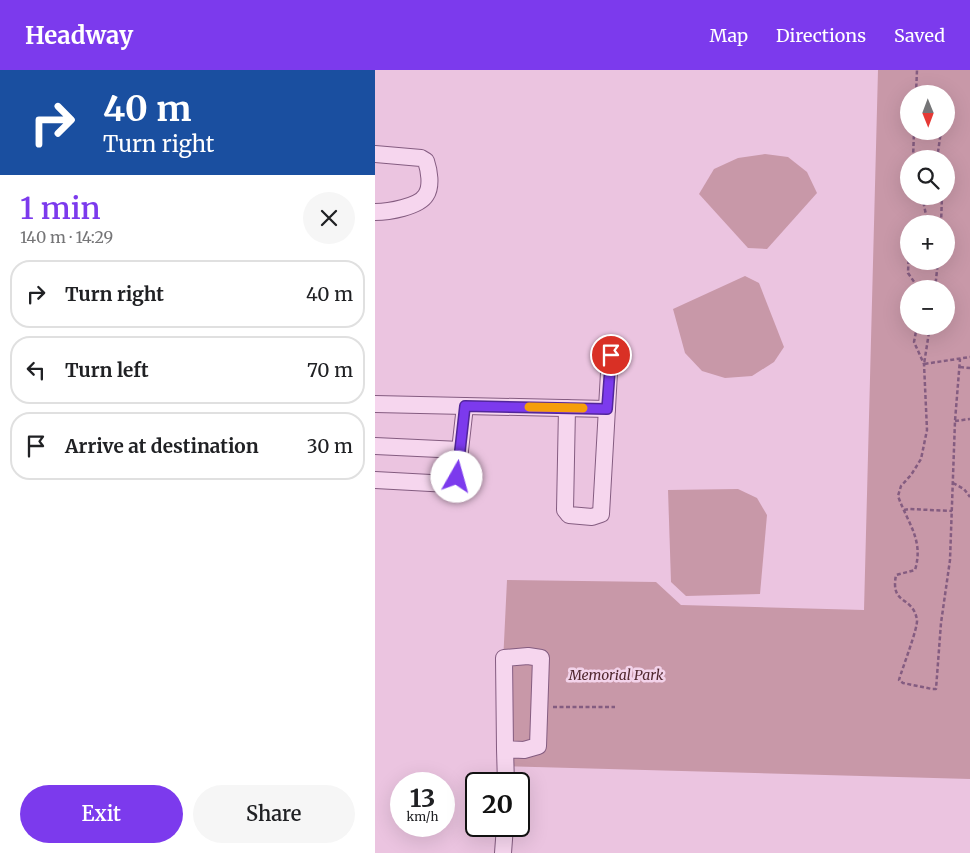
<!DOCTYPE html>
<meta charset="utf-8">
<style>
:root{--surface:#fff;--page:#f6f6f6;--text:#202124;--muted:#757577;--line:#e0e0e0;--accent:#7c3aed}
body{margin:0;font-family:Merriweather,serif;background:var(--page);color:var(--text);height:100vh;display:flex;flex-direction:column;font-size:19px;white-space:nowrap}
*{box-sizing:border-box;margin:0}
p{font-size:16px;color:var(--muted)}
.icon{flex:none;width:28px;height:28px;fill:none;stroke:currentColor;stroke-width:2;stroke-linecap:round;stroke-linejoin:round}
.map{position:relative;flex:1;overflow:hidden}
.side{display:flex;flex-direction:column;background:var(--surface);width:375px}
.side>*{flex:none}
.hud{background:#1a4fa0;color:#fff;overflow:hidden}
.needle{width:32px;rotate:179deg}
.buttons{position:absolute;left:525px;top:15px;display:grid;gap:10px}
.buttons a{display:grid;place-items:center;width:55px;height:55px;border-radius:50%;background:var(--surface);box-shadow:0 5px 20px #0002;font-size:25px}
.speed{position:absolute;left:15px;top:702px;display:flex;gap:10px;font-size:25px;font-weight:700;text-align:center}
.speed>*{display:grid;place-content:center;width:65px;height:65px;border-radius:50%;background:var(--surface);box-shadow:0 5px 20px #0002;line-height:1}
.speed small{font-size:12px;font-weight:400}
.speed .limit{border:2px solid #111;border-radius:8px;background:#fff;color:#111}
.pin{position:absolute;display:grid;place-items:center;width:42px;height:42px;color:#fff;margin:-21px;border:2px solid #fff;border-radius:50%;box-shadow:0 1px 5px #0007}
.me{position:absolute;width:55px;margin:-28px;rotate:7deg;stroke-linejoin:round;filter:drop-shadow(0 0 4px #0008)}
.turn{display:flex;align-items:center;gap:18px;height:105px;padding:0 20px;font-size:22px}
.turn .icon{width:65px;height:65px;stroke-width:2.5}
.turn b{display:block;font-size:35px;line-height:42px}
.round{display:grid;place-items:center;flex:none;width:52px;height:52px;border-radius:26px;background:var(--page)}
.summary{display:flex;align-items:center;justify-content:space-between;height:85px;padding:0 20px}
h1{font-size:30px;font-weight:600;line-height:38px;color:var(--accent)}
.primary-button{display:flex;gap:10px;margin-top:auto;padding:10px 20px}
.primary-button a{flex:1;height:58px;border-radius:30px;background:var(--accent);color:#fff;font-size:20px;font-weight:600;line-height:58px;text-align:center}
.primary-button a+a{background:var(--page);color:var(--text)}
ul{padding:0;list-style:none}
li{display:flex;align-items:center;gap:15px;height:68px;margin:0 10px 8px;padding:0 10px;border:2px solid var(--line);border-radius:20px}
li div{flex:1}
li b{display:block;font-size:19px}
li em{font-style:normal}
header{display:flex;align-items:center;gap:30px;box-sizing:border-box;height:70px;padding:0 25px;background:var(--accent);color:#fff}
header strong{font-size:24px}
nav{display:flex;gap:28px;margin-inline-start:auto;font-size:18px}
main{display:flex;flex:1;min-height:0}
.map>svg:first-child{display:block}
.green{fill:#c898a8;fill-rule:evenodd}
.lines{fill:none;stroke-linecap:round;stroke-linejoin:round}
.minor-casing{stroke:#845c80;stroke-width:18}
.path{stroke:#845c80;stroke-width:2.5;stroke-dasharray:4 2.5;stroke-linecap:butt}
.minor{stroke:#f6d6ee;stroke-width:16}
.route-casing{stroke:#51269a;stroke-width:12}
.route{stroke:#7c3aed;stroke-width:9}
.slow{stroke:#f59e0b;stroke-width:9}
.labels{text-anchor:middle;dominant-baseline:central;stroke-width:5;stroke-linejoin:round;paint-order:stroke}
.park-label{font-size:14px;font-style:italic;fill:#50272e;stroke:#f3d3ea}
</style>
<header>
<strong>Headway</strong>
<nav><a>Map</a><a>Directions</a><a>Saved</a></nav>
</header>
<main>
<section class="side">
<div class="hud">
<div class="turn"><svg class="icon" aria-label="right" viewBox="0 0 24 24"><path d="M7 20v-9h11M14 6l5 5-5 5"/></svg><div><b>40 m</b>Turn right</div></div>
</div>
<div class="summary"><div><h1>1 min</h1><p>140 m · 14:29</p></div><a class="round"><svg class="icon" aria-label="close" viewBox="0 0 24 24"><path d="M6 6l12 12M18 6L6 18"/></svg></a></div>
<ul>
<li><svg class="icon" aria-label="right" viewBox="0 0 24 24"><path d="M7 20v-9h11M14 6l5 5-5 5"/></svg><div><b>Turn right</b></div><em>40 m</em></li>
<li><svg class="icon" aria-label="left" viewBox="0 0 24 24"><path d="M17 20v-9H6M10 6l-5 5 5 5"/></svg><div><b>Turn left</b></div><em>70 m</em></li>
<li><svg class="icon" aria-label="arrive" viewBox="0 0 24 24"><path d="M6 21V4h12l-3 4 3 4H6"/></svg><div><b>Arrive at destination</b></div><em>30 m</em></li>
</ul>
<div class="primary-button"><a>Exit</a><a>Share</a></div>
</section>
<div class="map">
<svg width="595" height="783" viewBox="0 0 595 783">
<rect width="100%" height="100%" fill="#ebc4e0"/>
<g class="green">
<path d="M503 0H595V709L123 696 132 510 281 512 306 535 489 540ZM534 24H571V61H534ZM534 89H571V126H534ZM534 154H571V191H534ZM534 219H571V256H534Z"/>
<polygon points="390,84 413,87 432,102 442,123 392,179 373,178 324,124 339,99 363,88"/>
<polygon points="370,206 384,213 409,277 399,292 377,306 350,308 327,301 310,283 298,239"/>
<polygon points="363,419 382,428 392,445 385,524 311,526 296,512 293,420"/>
</g>
<g class="lines">
<defs>
<g id="minor">
<path d="M0 84 46 88 51 91C54 100 57 116 51 125 44 137 13 142 0 142"/>
<polyline points="0,334 232,339"/>
<polyline points="192,338 190,440 194,445 217,447 226,444 235,285"/>
<polyline points="0,376 85,380"/>
<polyline points="0,410 74,414 82,407 90,336"/>
<polyline points="130,679 129,588 153,586 166,588 163,676 149,680 130,679 131,714"/>
<polyline points="128,783 130,756"/>
</g>
</defs>
<use href="#minor" class="minor-casing"/>
<g class="path">
<polyline points="541,24 542,0"/>
<polyline points="538,89 539,61"/>
<polyline points="562,89 566,61"/>
<polyline points="547,126 553,154"/>
<polyline points="566,154 567,126"/>
<polyline points="534,177 533,203 544,219"/>
<polyline points="560,219 563,191"/>
<path d="M542 256 539 272 549 294 552 360 546 389 536 405 526 416 523 426C533 454 549 470 540 500L521 505C515 536 538 525 542 550 543 558 527 599 524 610L528 613 557 619H561L566 553 575 490 580 351 585 289"/>
<polyline points="555,256 549,294 595,287"/>
<polyline points="585,297 595,298"/>
<polyline points="580,351 595,349"/>
<polyline points="578,413 589,419 595,427"/>
<polyline points="529,440 535,439 577,441"/>
<polyline points="178,637 240,637"/>
</g>
<use href="#minor" class="minor"/>
</g>
<g class="lines">
<defs>
<polyline id="route" points="82,407 90,336 232,339 236,285"/>
</defs>
<use href="#route" class="route-casing"/>
<use href="#route" class="route"/>
<polyline class="slow" points="154,337 208,338"/>
</g>
<g class="labels">
<g class="park-label">
<text x="241" y="605">Memorial Park</text>
</g>
</g>
</svg>
<div class="buttons">
<a><svg class="needle" viewBox="-14 -14 28 28"><path d="M0-13l5 13h-10z" fill="#e53935"/><path d="M0 13l5-13h-10z" fill="#757577"/></svg></a>
<a><svg class="icon" aria-label="search" viewBox="0 0 24 24"><circle cx="10" cy="10" r="6"/><path d="M15 15l6 6"/></svg></a>
<a>+</a>
<a>−</a>
</div>
<div class="speed"><div>13<small>km/h</small></div><div class="limit">20</div></div>
<div class="pin" style="left:236px;top:285px;background:#d93025"><svg class="icon" aria-label="arrive" viewBox="0 0 24 24"><path d="M6 21V4h12l-3 4 3 4H6"/></svg></div>
<svg class="me" style="left:82px;top:407px" viewBox="-20 -20 40 40"><circle r="19" fill="#fff"/><path d="M0-13L10 11 0 6-10 11z" fill="#7c3aed"/></svg>
</div>
</main>
